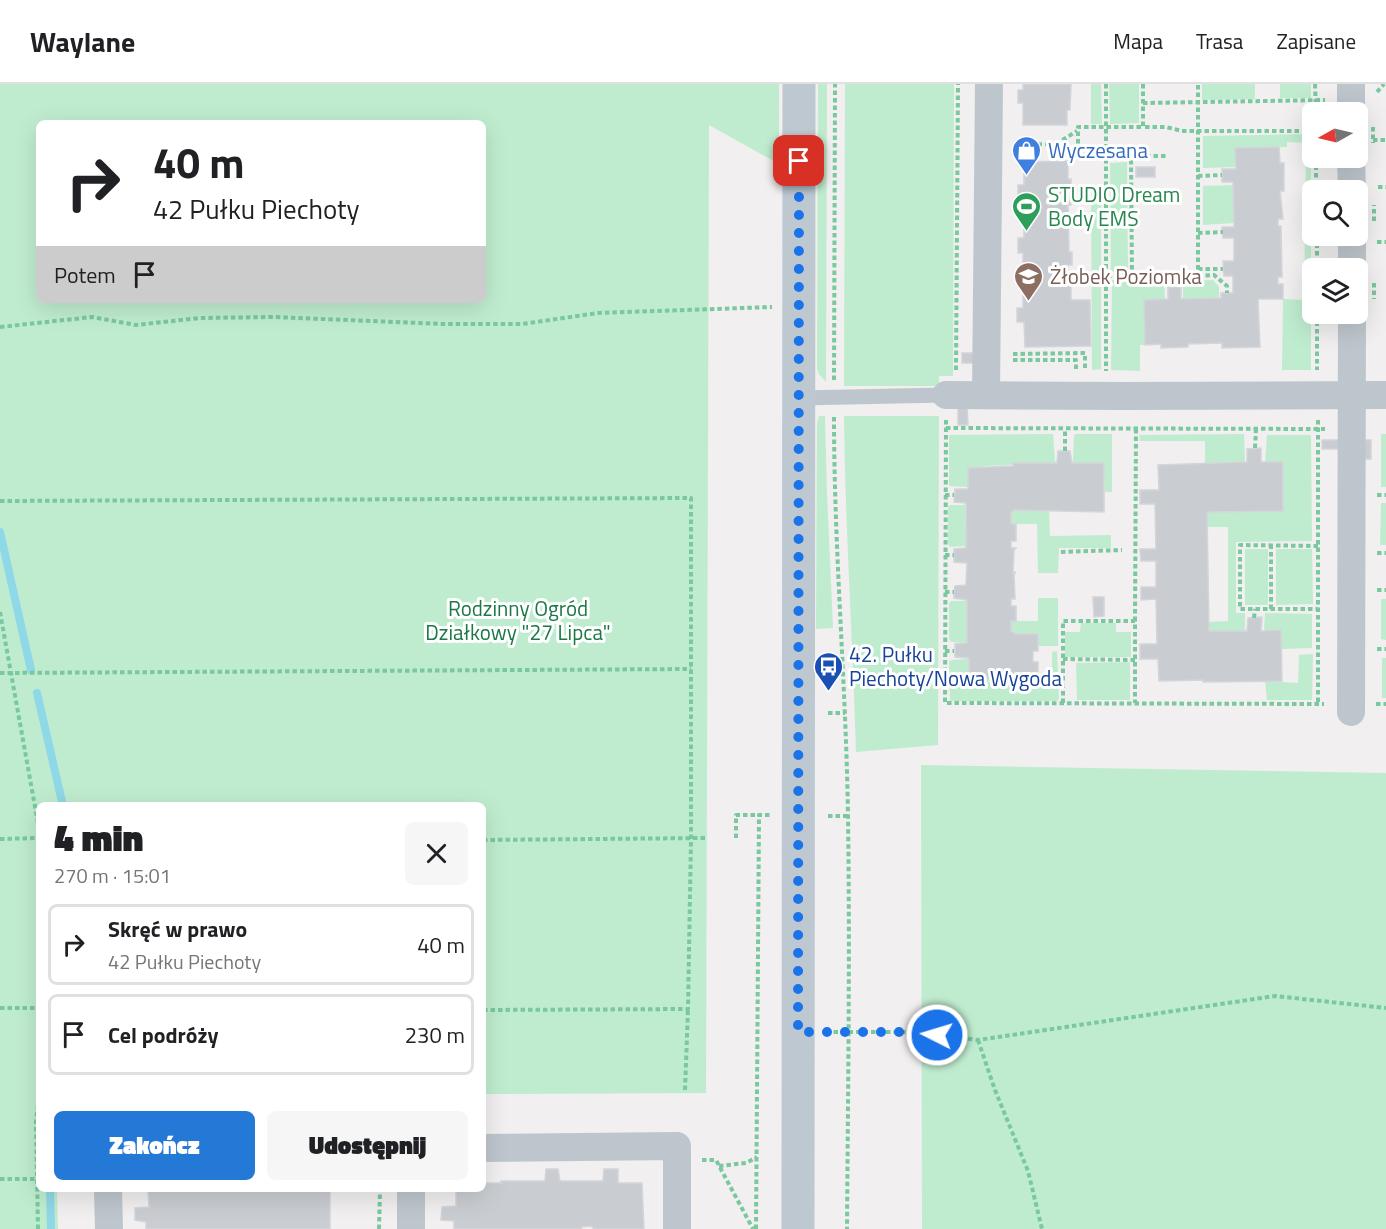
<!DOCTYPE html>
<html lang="pl">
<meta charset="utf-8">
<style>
:root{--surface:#fff;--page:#f6f6f6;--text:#202124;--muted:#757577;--line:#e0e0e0;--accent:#2478d6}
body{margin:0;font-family:"Titillium Web",sans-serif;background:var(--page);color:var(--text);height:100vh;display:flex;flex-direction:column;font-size:22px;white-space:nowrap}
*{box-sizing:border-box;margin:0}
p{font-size:20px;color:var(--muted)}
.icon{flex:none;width:33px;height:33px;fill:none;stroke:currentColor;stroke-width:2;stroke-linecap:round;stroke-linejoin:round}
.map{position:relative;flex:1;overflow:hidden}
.panel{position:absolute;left:36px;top:718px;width:450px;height:390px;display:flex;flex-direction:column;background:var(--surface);border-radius:9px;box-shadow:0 6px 24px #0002}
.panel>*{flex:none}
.top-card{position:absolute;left:36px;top:36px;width:450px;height:183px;border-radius:9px;box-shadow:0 6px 24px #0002;background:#fff;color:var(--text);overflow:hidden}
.needle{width:39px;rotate:262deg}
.controls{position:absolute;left:1302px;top:18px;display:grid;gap:12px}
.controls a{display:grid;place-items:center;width:66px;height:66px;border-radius:9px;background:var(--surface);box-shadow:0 6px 24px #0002;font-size:30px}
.pin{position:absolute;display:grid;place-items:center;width:51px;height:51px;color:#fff;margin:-26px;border-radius:12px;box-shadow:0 3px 9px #0006}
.me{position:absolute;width:66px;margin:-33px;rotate:275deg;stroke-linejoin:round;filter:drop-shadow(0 0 4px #0008)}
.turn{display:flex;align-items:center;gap:21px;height:126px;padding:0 18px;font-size:27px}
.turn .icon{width:78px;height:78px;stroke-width:2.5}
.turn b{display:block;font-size:42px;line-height:51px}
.then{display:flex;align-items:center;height:57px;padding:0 18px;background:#0003;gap:12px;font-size:22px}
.round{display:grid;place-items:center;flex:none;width:63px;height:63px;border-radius:9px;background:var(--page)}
.headline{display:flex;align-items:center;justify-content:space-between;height:102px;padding:0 18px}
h1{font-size:36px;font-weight:800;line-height:45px}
.primary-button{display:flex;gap:12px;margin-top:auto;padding:12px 18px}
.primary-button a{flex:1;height:69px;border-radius:9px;background:var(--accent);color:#fff;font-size:24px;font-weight:800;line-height:69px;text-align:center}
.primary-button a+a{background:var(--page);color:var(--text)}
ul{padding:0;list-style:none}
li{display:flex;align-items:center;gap:18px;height:81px;margin:0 12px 9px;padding:0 6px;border:3px solid var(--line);border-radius:9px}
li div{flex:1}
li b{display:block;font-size:22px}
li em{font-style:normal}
header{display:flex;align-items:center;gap:36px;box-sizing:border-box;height:84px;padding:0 30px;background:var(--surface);border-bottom:2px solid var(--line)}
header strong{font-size:28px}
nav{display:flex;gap:33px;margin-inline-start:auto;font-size:21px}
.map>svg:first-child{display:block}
.green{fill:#bfeccf;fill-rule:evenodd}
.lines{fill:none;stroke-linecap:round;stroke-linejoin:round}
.stream{stroke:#8fd8e7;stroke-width:8}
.building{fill:#c9ccd1;stroke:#d3d5da;stroke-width:1.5}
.path{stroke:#79c89e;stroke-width:4;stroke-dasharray:4.5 3;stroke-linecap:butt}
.lane{stroke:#bec6cd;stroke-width:15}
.street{stroke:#bec6cd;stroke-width:28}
.secondary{stroke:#bdc8d1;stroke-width:33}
.route{stroke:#1a73e8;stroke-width:10;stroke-dasharray:0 18}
.labels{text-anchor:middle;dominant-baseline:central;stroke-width:6;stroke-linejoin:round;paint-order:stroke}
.shop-label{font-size:21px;fill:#366cbe;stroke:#fff;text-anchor:start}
.leisure-label{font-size:21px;fill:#27864d;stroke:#fff;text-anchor:start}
.education-label{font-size:21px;fill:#785e54;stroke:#fff;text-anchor:start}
.park-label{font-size:21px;fill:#1c7847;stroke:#fff}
.transit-label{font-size:21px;fill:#164399;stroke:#fff;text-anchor:start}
</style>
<header>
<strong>Waylane</strong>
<nav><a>Mapa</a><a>Trasa</a><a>Zapisane</a></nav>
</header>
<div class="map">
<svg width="1386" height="1145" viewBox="0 0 1386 1145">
<rect width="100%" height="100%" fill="#f1efef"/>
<g class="green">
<path d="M0 0H779V80L709 41 706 1009 483 1010V722H39V1106H57L58 1145H0ZM39 39H483V216H39Z"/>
<polygon points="818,0 827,0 826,298 819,290 817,284"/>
<polygon points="845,0 954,0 953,292 939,292 939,302 844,302"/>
<polygon points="1091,0 1101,0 1102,40 1091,40"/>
<polygon points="1109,0 1139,0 1139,39 1110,40"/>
<polygon points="1202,0 1255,0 1255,15 1202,16"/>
<rect x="1280" y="0" width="31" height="14"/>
<polygon points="1311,50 1310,59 1287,58 1287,63 1236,64 1236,83 1203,84 1203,52"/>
<polygon points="1306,64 1311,65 1311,286 1282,286 1283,215 1304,216"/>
<polygon points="1127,78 1128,188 1111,188 1110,79"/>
<polygon points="1233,101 1234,139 1203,141 1203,102"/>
<polygon points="1091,102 1101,102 1101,285 1092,286"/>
<polygon points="1112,196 1164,197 1165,215 1144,216 1145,261 1140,261 1140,287 1111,286"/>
<polygon points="1213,196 1219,203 1219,214 1183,215 1183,197"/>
<polygon points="819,332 825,332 827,410 833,544 816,545 817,338"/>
<path d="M844 332H939L938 661 856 668C853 556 845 444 844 332Z"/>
<polygon points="1053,350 1055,377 1057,379 984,382 968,405 967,403 949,402 949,351"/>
<polygon points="1075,350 1112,350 1112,408 1105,408 1104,379 1072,379 1073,377 1074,353"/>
<polygon points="1244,350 1245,378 1205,379 1205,357 1140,357 1139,351"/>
<rect x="1381" y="350" width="5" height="53"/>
<polygon points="1267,351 1311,351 1312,457 1236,458 1236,529 1245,529 1245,547 1209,547 1209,538 1228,537 1228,443 1207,443 1207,428 1283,427 1283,378 1265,378"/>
<polygon points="965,419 966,464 964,462 950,463 948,460 948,423 950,421 964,421"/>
<polygon points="1381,419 1386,419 1386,461 1380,461"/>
<polygon points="1014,426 1036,426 1036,428 1037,426 1049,426 1050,452 1111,451 1111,464 1059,464 1058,489 1038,489 1037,440 1011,440 1011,429"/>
<rect x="1245" y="465" width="23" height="56"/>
<polygon points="1276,465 1312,465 1313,520 1276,521"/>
<polygon points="1038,514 1058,514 1058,562 1038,562 1038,550 1015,550 1011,547 1011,537 1038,537"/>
<polygon points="1381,515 1386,515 1386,556 1381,555"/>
<polygon points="965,516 967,516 967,559 951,558 949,555 949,519 951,517 965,517"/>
<polygon points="1265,529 1312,530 1312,564 1282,565 1281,546 1264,547"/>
<polygon points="1081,539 1116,539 1116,548 1131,548 1131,573 1065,573 1065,548 1080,548"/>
<polygon points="1057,567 1059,615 1057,617 950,617 949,577 952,576 967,575 969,574 983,595 1052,595 1052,568"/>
<polygon points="1313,570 1312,616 1267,616 1265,597 1298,599 1299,571"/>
<rect x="1382" y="574" width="4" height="40"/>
<polygon points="1130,578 1130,616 1077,616 1076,579"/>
<polygon points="921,681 1386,689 1386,1145 922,1145"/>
</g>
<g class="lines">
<g class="stream">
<polyline points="0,448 31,586"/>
<polyline points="37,609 63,722"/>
<polyline points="50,1106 51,1145"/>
</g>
</g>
<g class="building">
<polygon points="1023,0 1071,0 1070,26 1067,26 1067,41 1023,41 1023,19 1018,19 1018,6 1023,6"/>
<polygon points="1279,63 1280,79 1284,79 1284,107 1280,107 1283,135 1278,135 1278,142 1281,142 1282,193 1278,193 1278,200 1283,200 1283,215 1258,215 1260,263 1222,264 1222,259 1188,260 1188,263 1161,264 1161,260 1145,261 1144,216 1168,215 1168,203 1181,203 1181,215 1221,214 1221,209 1233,209 1233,192 1224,192 1223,177 1234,177 1234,154 1223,154 1222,143 1234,143 1233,98 1222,98 1222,85 1236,85 1235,64"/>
<polygon points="1068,77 1068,95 1071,95 1071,121 1068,121 1069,168 1072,168 1072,181 1068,181 1068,202 1071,202 1071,216 1090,216 1091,262 1025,263 1024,238 1017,238 1017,224 1023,224 1023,169 1018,169 1018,154 1024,154 1024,112 1018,112 1018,101 1024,101 1024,78"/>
<rect x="1136" y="83" width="19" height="10"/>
<rect x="962" y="269" width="19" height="10"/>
<polygon points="958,322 967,322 968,341 958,341"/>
<rect x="1322" y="356" width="19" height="9"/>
<rect x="1361" y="356" width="10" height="19"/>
<polygon points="1261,364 1261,378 1283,378 1283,427 1207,428 1209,547 1247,547 1248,534 1262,533 1261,547 1281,546 1282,597 1203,598 1203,596 1159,597 1158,575 1140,575 1140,560 1157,560 1156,515 1141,516 1141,503 1156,503 1156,477 1141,477 1140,465 1156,465 1155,420 1140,420 1140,406 1159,406 1158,381 1247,378 1247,365"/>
<polygon points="1058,367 1070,367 1072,379 1104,379 1104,428 1014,426 1011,429 1011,440 1016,440 1016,457 1011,457 1011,464 1016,464 1014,466 1013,489 1016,488 1014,490 1015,515 1011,515 1011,522 1016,522 1016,537 1011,537 1011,547 1015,550 1038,550 1038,567 1033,567 1033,578 1038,578 1038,595 983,595 983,593 969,593 969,574 955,573 955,560 967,559 967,516 954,514 954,508 955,502 966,501 967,479 954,478 954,465 966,464 966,419 954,418 955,405 968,405 968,384 1013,382 1013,379 1057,379"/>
<polygon points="1093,513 1104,513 1104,532 1094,533"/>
<polygon points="546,1085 558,1085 560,1097 603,1097 604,1085 618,1085 618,1099 642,1099 644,1145 594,1145 591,1142 582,1143 581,1145 454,1145 454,1137 441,1136 442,1123 456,1122 456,1106 483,1106 483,1099 502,1099 501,1097 545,1097"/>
<polygon points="148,1106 330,1106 330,1145 146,1145 146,1138 135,1136 135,1124 149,1123"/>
</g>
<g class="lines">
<g class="path">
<polyline points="1106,0 1106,287"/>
<polyline points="1143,0 1143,43 1166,43 1182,47 1312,47"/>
<polyline points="1315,0 1316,28"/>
<polyline points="1377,8 1384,0"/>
<polyline points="1143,19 1325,16"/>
<polyline points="1373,43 1373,59"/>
<polyline points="1373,56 1386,56"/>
<polyline points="1056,60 1077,47"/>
<polyline points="1015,61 1055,60 1078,69"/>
<polyline points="1131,72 1166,72"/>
<polyline points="1316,74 1316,106"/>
<polyline points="1198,92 1222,91"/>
<polyline points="1378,103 1386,103"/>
<polyline points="1374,137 1374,121"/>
<polyline points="1198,149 1223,148"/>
<polyline points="1317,152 1317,184"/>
<polyline points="1377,158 1386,158"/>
<polyline points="1198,185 1223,185"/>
<polyline points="1107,192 1198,192 1198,0"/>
<polyline points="1198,192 1214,191 1227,202 1227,209"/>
<polyline points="1132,193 1131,72 1078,73 1078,43 1143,43"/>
<polyline points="1374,199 1374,215"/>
<polyline points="1173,203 1173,192"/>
<polyline points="1317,230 1317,286"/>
<polyline points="0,243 92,233 136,241 200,234 274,233 443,240 522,240 598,229 772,223"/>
<polyline points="1013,270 1085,269 1085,287"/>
<polyline points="1013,276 1076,276 1076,285"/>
<polyline points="956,286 958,0"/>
<polyline points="834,296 835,0"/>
<path d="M834 333C834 466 846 599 848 732 850 870 848 1007 847 1145"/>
<polyline points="946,336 945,619 1324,620"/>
<polyline points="1318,336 1318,620"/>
<polyline points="946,344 1325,345"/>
<polyline points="1255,364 1256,345"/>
<polyline points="1065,367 1065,345"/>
<polyline points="945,411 954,411"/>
<polyline points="1377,411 1386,411"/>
<polyline points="0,417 691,414 691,754 688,925 483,926"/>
<polyline points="1318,462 1240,461 1240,525 1318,525"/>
<polyline points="1061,468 1122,466"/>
<polyline points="1377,469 1386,469"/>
<polyline points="945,471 954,471"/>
<polyline points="1377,506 1386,506"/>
<polyline points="945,508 954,508"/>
<polyline points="1271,525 1271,461"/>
<polyline points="0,528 39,745"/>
<polyline points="1254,534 1255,525"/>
<polyline points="1135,537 1136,345"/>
<polyline points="1377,565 1386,565"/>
<polyline points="945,567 954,567"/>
<polyline points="1063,575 1135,576"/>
<polyline points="825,576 843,576"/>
<polyline points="0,589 691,585"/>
<polyline points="1063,619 1063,537 1135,537 1135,619"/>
<polyline points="1376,620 1386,620"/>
<polyline points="828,629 845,629"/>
<polyline points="828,732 848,732"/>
<polyline points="736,754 736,731 759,731"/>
<polyline points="0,755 39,754"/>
<polyline points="483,756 706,754"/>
<polyline points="0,924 39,924"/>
<polyline points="826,948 917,948 978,956 1275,912 1386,924"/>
<polyline points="978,956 995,1006 1028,1087 1042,1145"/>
<polyline points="685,1006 688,925"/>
<polyline points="702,1076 716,1076 753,1145"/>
<polyline points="719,1082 746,1079 757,1073"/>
<polyline points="0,1095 37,1095"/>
<polyline points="38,1145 36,1037 39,1013"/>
<polyline points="379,1145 380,1106"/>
<polyline points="756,1145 759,731 770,731"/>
</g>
<polyline class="lane" points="799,314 946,311"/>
<g class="street">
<polyline points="1351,0 1351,28"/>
<polyline points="1351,74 1352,106"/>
<polyline points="1352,152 1352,184"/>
<polyline points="946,311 1124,312 1386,311"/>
<polyline points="986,311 989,0"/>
<polyline points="1351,628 1352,230"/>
<polyline points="483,1064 677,1062 677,1145"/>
<polyline points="108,1106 109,1145"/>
<polyline points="411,1145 411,1106"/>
</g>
<polyline class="secondary" points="798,1145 799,0"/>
</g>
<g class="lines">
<polyline class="route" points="799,77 798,948 917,948 937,951"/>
</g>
<defs>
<symbol id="shop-pin" viewBox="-11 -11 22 30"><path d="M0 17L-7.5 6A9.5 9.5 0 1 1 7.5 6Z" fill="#3f7fe0" stroke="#fff"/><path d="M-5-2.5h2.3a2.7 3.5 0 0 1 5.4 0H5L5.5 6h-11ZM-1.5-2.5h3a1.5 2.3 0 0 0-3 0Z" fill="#fff"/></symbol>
<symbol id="stadium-pin" viewBox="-11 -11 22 30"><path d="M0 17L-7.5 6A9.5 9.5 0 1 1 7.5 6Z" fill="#2e9e5b" stroke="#fff"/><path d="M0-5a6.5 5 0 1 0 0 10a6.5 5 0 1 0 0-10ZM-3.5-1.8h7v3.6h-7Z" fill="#fff"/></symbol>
<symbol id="school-pin" viewBox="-11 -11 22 30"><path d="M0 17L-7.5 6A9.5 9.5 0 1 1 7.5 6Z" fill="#8d6e63" stroke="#fff"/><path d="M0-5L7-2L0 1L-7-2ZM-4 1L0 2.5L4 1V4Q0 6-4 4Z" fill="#fff"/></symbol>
<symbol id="bus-pin" viewBox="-11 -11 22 30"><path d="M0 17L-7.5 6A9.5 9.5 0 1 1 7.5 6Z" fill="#1a4fb4" stroke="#fff"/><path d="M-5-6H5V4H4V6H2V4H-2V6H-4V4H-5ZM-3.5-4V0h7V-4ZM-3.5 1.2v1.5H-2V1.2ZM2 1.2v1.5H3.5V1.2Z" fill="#fff"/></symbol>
</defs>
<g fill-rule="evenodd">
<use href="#shop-pin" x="1010" y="50" width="33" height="45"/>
<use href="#stadium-pin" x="1010" y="106" width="33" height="45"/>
<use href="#school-pin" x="1012" y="176" width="33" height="45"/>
<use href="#bus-pin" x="812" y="566" width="33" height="45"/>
</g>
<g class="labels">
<g class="shop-label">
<text x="1048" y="66">Wyczesana</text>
</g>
<g class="leisure-label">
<text x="1048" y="110">STUDIO Dream<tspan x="1048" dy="24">Body EMS</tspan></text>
</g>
<g class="education-label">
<text x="1050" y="192">Żłobek Poziomka</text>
</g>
<g class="park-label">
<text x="518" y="524">Rodzinny Ogród<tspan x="518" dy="24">Działkowy "27 Lipca"</tspan></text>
</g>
<g class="transit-label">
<text x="849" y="570">42. Pułku<tspan x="849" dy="24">Piechoty/Nowa Wygoda</tspan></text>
</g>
</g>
</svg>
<div class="controls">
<a><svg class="needle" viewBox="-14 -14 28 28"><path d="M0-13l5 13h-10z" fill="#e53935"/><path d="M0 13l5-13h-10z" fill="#757577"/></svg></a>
<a><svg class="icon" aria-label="search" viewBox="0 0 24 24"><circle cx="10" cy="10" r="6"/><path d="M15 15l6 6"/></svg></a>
<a><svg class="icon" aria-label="layers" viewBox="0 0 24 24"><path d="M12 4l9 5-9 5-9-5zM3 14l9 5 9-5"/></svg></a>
</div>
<div class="pin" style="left:799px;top:77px;background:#d93025"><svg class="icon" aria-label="arrive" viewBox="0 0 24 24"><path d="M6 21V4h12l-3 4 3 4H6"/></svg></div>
<svg class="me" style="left:937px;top:951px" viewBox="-20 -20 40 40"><circle r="17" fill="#1a73e8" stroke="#fff" stroke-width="3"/><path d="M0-11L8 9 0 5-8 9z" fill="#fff"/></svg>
<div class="top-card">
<div class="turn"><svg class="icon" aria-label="right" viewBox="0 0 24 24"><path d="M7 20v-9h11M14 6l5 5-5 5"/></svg><div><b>40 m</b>42 Pułku Piechoty</div></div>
<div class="then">Potem<svg class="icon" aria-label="arrive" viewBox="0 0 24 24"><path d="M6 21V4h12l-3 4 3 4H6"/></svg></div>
</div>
<section class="panel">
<div class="headline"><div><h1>4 min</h1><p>270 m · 15:01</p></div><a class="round"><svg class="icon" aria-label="close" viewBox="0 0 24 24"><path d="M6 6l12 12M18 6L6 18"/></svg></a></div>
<ul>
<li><svg class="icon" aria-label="right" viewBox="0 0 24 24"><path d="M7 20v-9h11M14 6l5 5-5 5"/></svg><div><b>Skręć w prawo</b><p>42 Pułku Piechoty</p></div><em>40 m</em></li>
<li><svg class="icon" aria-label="arrive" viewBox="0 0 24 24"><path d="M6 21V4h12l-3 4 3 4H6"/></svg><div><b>Cel podróży</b></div><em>230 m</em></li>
</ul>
<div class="primary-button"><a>Zakończ</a><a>Udostępnij</a></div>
</section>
</div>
